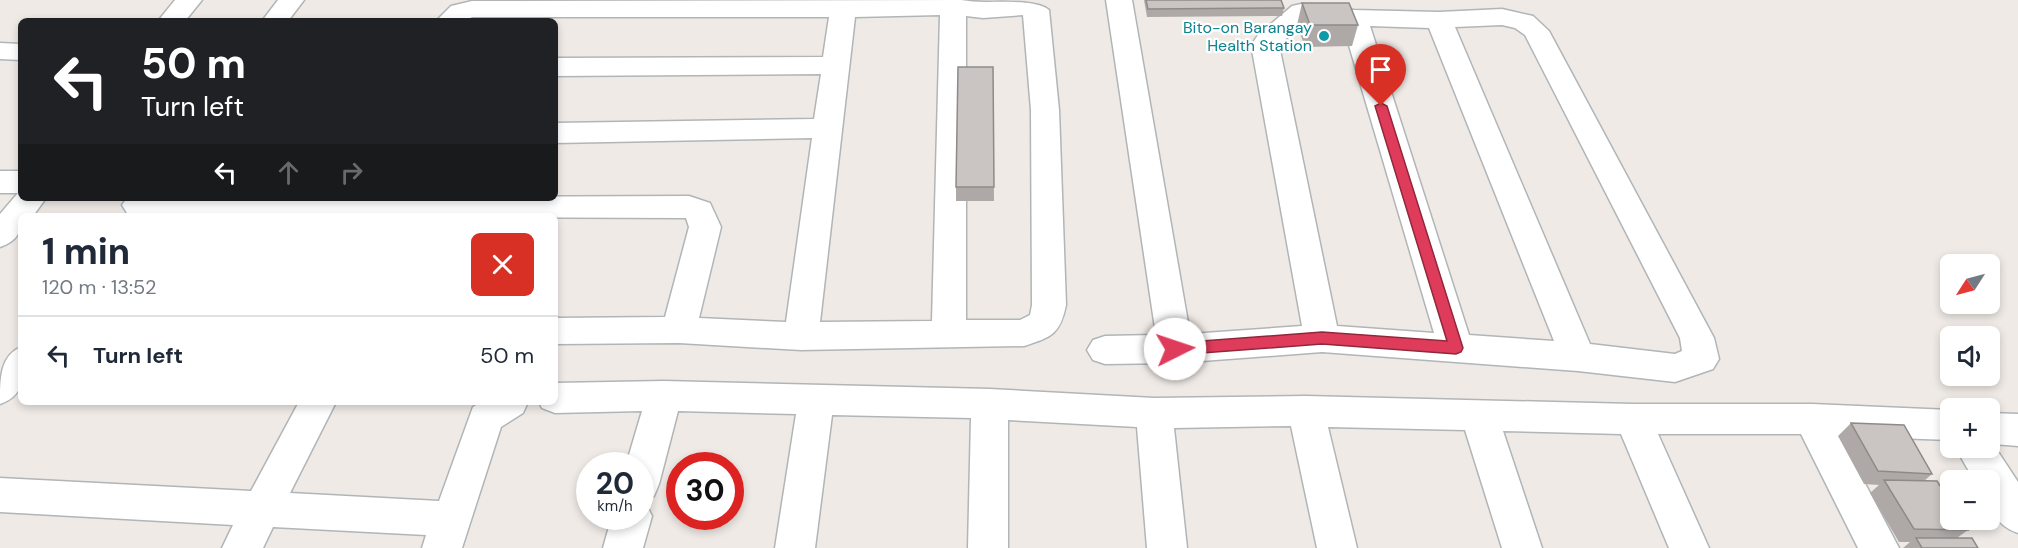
<!DOCTYPE html>
<meta charset="utf-8">
<style>
:root{--surface:#fff;--page:#f2f2f3;--text:#1f2937;--muted:#747a83;--line:#e0e1e3}
body{margin:0;font-family:"DM Sans",sans-serif;background:var(--page);color:var(--text);height:100vh;display:flex;flex-direction:column;font-size:22px;white-space:nowrap}
*{box-sizing:border-box;margin:0}
p{font-size:20px;color:var(--muted)}
.icon{flex:none;width:33px;height:33px;fill:none;stroke:currentColor;stroke-width:2;stroke-linecap:round;stroke-linejoin:round}
.map{position:relative;flex:1;overflow:hidden}
.side{position:absolute;left:18px;top:213px;width:540px;height:192px;display:flex;flex-direction:column;background:var(--surface);border-radius:9px;box-shadow:0 3px 9px #0003}
.side>*{flex:none}
.banner{position:absolute;left:18px;top:18px;width:540px;height:183px;border-radius:9px;box-shadow:0 3px 9px #0003;background:#202124;color:#fff;overflow:hidden}
.needle{width:39px;rotate:234deg}
.tools{position:absolute;left:1940px;top:254px;display:grid;gap:12px}
.tools a{display:grid;place-items:center;width:60px;height:60px;border-radius:9px;background:var(--surface);box-shadow:0 3px 9px #0003;font-size:30px}
.speed{position:absolute;left:576px;top:452px;display:flex;gap:12px;font-size:30px;font-weight:700;text-align:center}
.speed>*{display:grid;place-content:center;width:78px;height:78px;border-radius:50%;background:var(--surface);box-shadow:0 3px 9px #0003;line-height:1}
.speed small{font-size:15px;font-weight:400}
.speed .limit{border:9px solid #d22;background:#fff;color:#111}
.pin{position:absolute;display:grid;place-items:center;width:51px;height:51px;color:#fff;margin:-62px -26px;border-radius:50% 50% 50% 0;rotate:-45deg;box-shadow:0 0 6px #0007}
.pin .icon{rotate:45deg}
.me{position:absolute;width:66px;margin:-33px;rotate:86deg;stroke-linejoin:round;filter:drop-shadow(0 0 4px #0008)}
.turn{display:flex;align-items:center;gap:21px;height:126px;padding:0 24px;font-size:27px}
.turn .icon{width:78px;height:78px;stroke-width:2.5}
.turn b{display:block;font-size:42px;line-height:51px}
.lanes{display:flex;align-items:center;height:57px;padding:0 24px;background:#0003;justify-content:center;gap:30px;direction:ltr}
.lanes .off{opacity:.35}
.round{display:grid;place-items:center;flex:none;width:63px;height:63px;border-radius:9px;background:var(--page)}
.overview{display:flex;align-items:center;justify-content:space-between;height:102px;padding:0 24px}
h1{font-size:36px;font-weight:800;line-height:45px}
ul{padding:0;list-style:none}
li{display:flex;align-items:center;gap:18px;height:78px;padding:0 24px;border-top:2px solid var(--line)}
li div{flex:1}
li b{display:block;font-size:22px}
li em{font-style:normal}
.map>svg:first-child{display:block}
.lines{fill:none;stroke-linecap:round;stroke-linejoin:round}
.minor-casing{stroke:#b1b5b7;stroke-width:3}
.minor{fill:#fff;fill-rule:evenodd}
.wall{fill:#aea9a7}
.building{fill:#cac5c2;stroke:#8d8a88;stroke-width:1.5}
.route{fill:#df3c5b;stroke:#91273b;stroke-width:1.5}
.culture-dot{fill:#0f9aa8;stroke:#fff;stroke-width:2}
.labels{text-anchor:middle;dominant-baseline:central;stroke-width:4.5;stroke-linejoin:round;paint-order:stroke}
.culture-label{font-size:16px;fill:#0d838f;stroke:#fff;text-anchor:end}
</style>
<div class="map">
<svg width="2018" height="548" viewBox="0 0 2018 548">
<rect width="100%" height="100%" fill="#efeae6"/>
<g class="lines">
<defs>
<g id="minor">
<polygon points="175,0 202,0 185,21 158,21"/>
<polygon points="278,0 304,0 288,21 262,21"/>
<path d="M961 0C969 1 977 2 985 2 1003 2 1037 0 1049 10L1059 110 1066 305C1060 334 1052 337 1024 346L801 350 679 343 555 344V318L665 317 689 227 686 218 138 216 127 213 122 205 127 198 689 196 710 203 721 227 699 318 786 322 812 138 555 143V123L814 119 821 74 555 76V58L823 57 829 17H472L465 21H436L451 6 472 1ZM940 15 932 321 820 322 855 17ZM1023 15 1031 110 1032 305 1030 315 1020 320H966V16L983 18Z"/>
<path d="M1106 0H1132L1190 334 1302 326 1252 50 1254 41 1258 35 1292 6 1301 4 1354 10 1439 12 1502 9 1533 16 1549 31 1714 338 1719 359 1713 369 1675 382 1578 371 1322 352 1175 363 1105 364 1093 360 1087 350 1093 340 1105 336 1156 335ZM1307 20 1343 25 1434 333 1337 326 1280 50V44ZM1502 25 1515 28 1525 35 1680 338 1682 351 1675 354 1590 344 1455 27ZM1370 26 1429 28 1554 341 1469 335Z"/>
<polygon points="0,43 21,44 21,60 0,59"/>
<path d="M0 171H21V198H46L33 216H21C21 233 17 241 0 247V214L18 193H0Z"/>
<path d="M21 347C21 372 29 394 0 404 0 378 0 356 21 347Z"/>
<polygon points="664,381 990,389 1154,398 1306,396 1633,404 1812,404 1950,410 1950,440 1840,436 1899,548 1858,548 1801,434 1658,434 1709,548 1669,548 1621,434 1503,431 1542,548 1502,548 1465,430 1328,427 1357,548 1317,548 1291,426 1174,428 1187,548 1147,548 1137,427 1008,420 1008,548 968,548 971,418 832,415 815,548 775,548 796,414 678,411 659,484 654,496 640,501 640,465 626,465 642,411 555,413 542,408 539,402 555,402 555,383"/>
<polygon points="299,402 336,402 290,493 439,501 473,407 481,402 528,402 523,413 501,427 462,548 422,548 426,535 273,527 263,548 222,548 233,525 0,512 0,478 251,491"/>
<path d="M1989 413 2018 414V446L1993 444 2018 482V533C1992 524 1989 505 1989 480H1974L1955 447H1989Z"/>
<polygon points="640,502 646,504 652,516 643,548 603,548 612,516 640,516"/>
</g>
</defs>
<use href="#minor" class="minor-casing"/>
<use href="#minor" class="minor"/>
</g>
<g class="wall">
<polygon points="1144,0 1281,0 1284,8 1282,16 1147,17"/>
<polygon points="1302,3 1358,25 1352,46 1305,47 1297,25"/>
<polygon points="993,67 994,201 956,201 956,187"/>
<polygon points="1851,423 1932,474 1924,481 1968,530 1957,538 1978,548 1903,548 1910,542 1899,542 1870,493 1879,485 1864,484 1838,436"/>
</g>
<g class="building">
<polygon points="1146,0 1281,0 1284,8 1148,9"/>
<polygon points="1302,3 1349,3 1358,25 1310,25"/>
<polygon points="958,67 993,67 994,187 956,187"/>
<polygon points="1851,423 1904,425 1932,474 1878,471"/>
<polygon points="1884,480 1937,481 1950,501 1950,519 1961,519 1968,530 1914,529"/>
<polygon points="1916,538 1972,538 1978,548 1922,548"/>
</g>
<polygon class="route" points="1381,103 1387,106 1463,348 1461,352 1456,354 1322,344 1175,355 1170,353 1168,349 1170,345 1175,343 1322,332 1447,341 1375,106"/>
<circle class="culture-dot" cx="1324" cy="36" r="6"/>
<g class="labels">
<g class="culture-label">
<text x="1312" y="27">Bito-on Barangay<tspan x="1312" dy="18">Health Station</tspan></text>
</g>
</g>
</svg>
<div class="tools">
<a><svg class="needle" viewBox="-14 -14 28 28"><path d="M0-13l5 13h-10z" fill="#e53935"/><path d="M0 13l5-13h-10z" fill="#747a83"/></svg></a>
<a><svg class="icon" aria-label="sound" viewBox="0 0 24 24"><path d="M4 9h4l5-4v14l-5-4H4zM17 9q2 3 0 6"/></svg></a>
<a>+</a>
<a>−</a>
</div>
<div class="speed"><div>20<small>km/h</small></div><div class="limit">30</div></div>
<div class="pin" style="left:1381px;top:106px;background:#d93025"><svg class="icon" aria-label="arrive" viewBox="0 0 24 24"><path d="M6 21V4h12l-3 4 3 4H6"/></svg></div>
<svg class="me" style="left:1175px;top:349px" viewBox="-20 -20 40 40"><circle r="19" fill="#fff"/><path d="M0-13L10 11 0 6-10 11z" fill="#df3c5b"/></svg>
<div class="banner">
<div class="turn"><svg class="icon" aria-label="left" viewBox="0 0 24 24"><path d="M17 20v-9H6M10 6l-5 5 5 5"/></svg><div><b>50 m</b>Turn left</div></div>
<div class="lanes"><svg class="icon" aria-label="left" viewBox="0 0 24 24"><path d="M17 20v-9H6M10 6l-5 5 5 5"/></svg><svg class="icon off" aria-label="ahead" viewBox="0 0 24 24"><path d="M12 20V5M6 11l6-6 6 6"/></svg><svg class="icon off" aria-label="right" viewBox="0 0 24 24"><path d="M7 20v-9h11M14 6l5 5-5 5"/></svg></div>
</div>
<section class="side">
<div class="overview"><div><h1>1 min</h1><p>120 m · 13:52</p></div><a class="round" style="background:#d93025;color:#fff"><svg class="icon" aria-label="close" viewBox="0 0 24 24"><path d="M6 6l12 12M18 6L6 18"/></svg></a></div>
<ul>
<li><svg class="icon" aria-label="left" viewBox="0 0 24 24"><path d="M17 20v-9H6M10 6l-5 5 5 5"/></svg><div><b>Turn left</b></div><em>50 m</em></li>
</ul>
</section>
</div>
